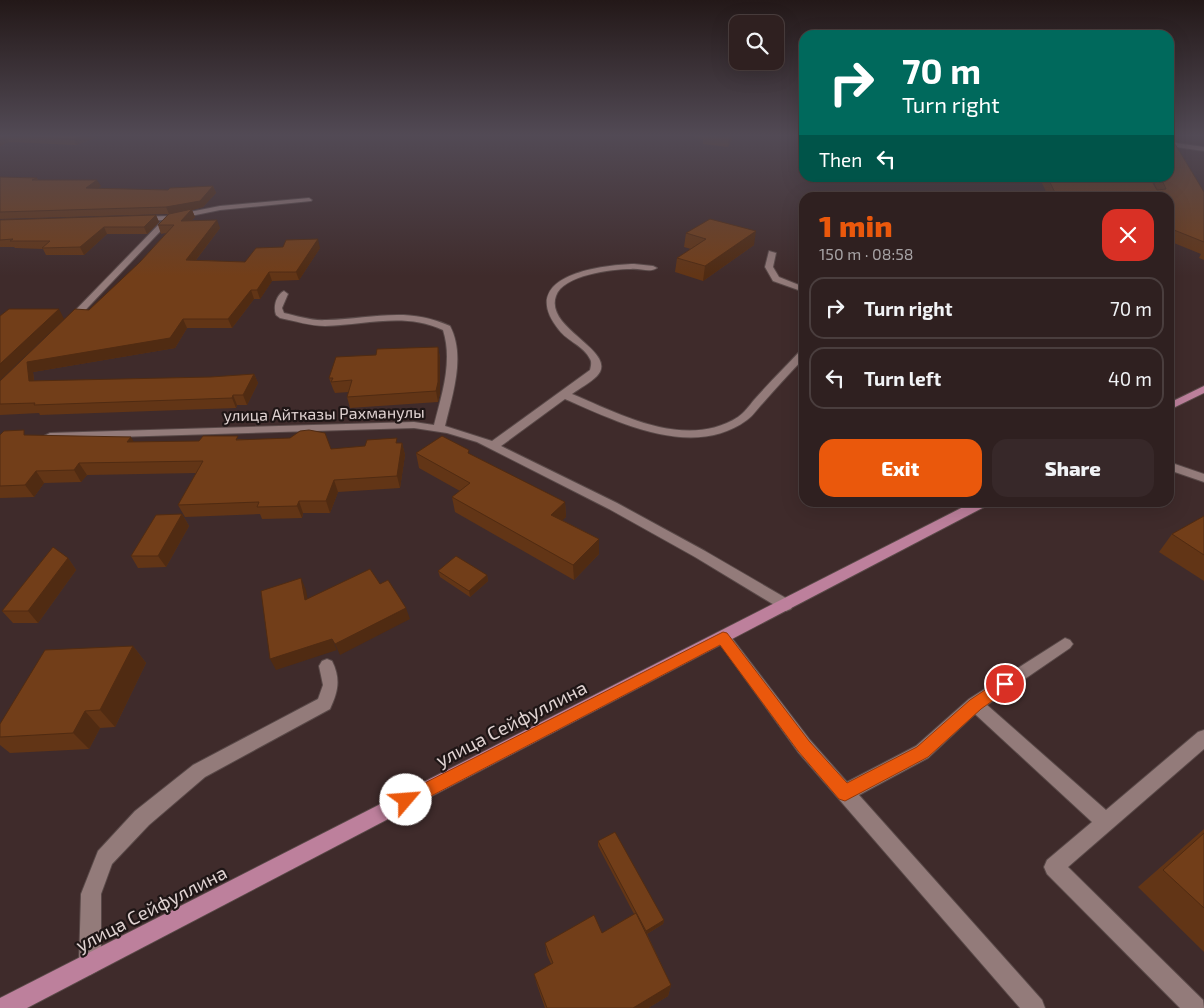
<!DOCTYPE html>
<meta charset="utf-8">
<style>
:root{--surface:#2f2020;--page:#372829;--text:#f1f3f6;--muted:#a7a3a5;--line:#4a3e3e;--accent:#ea580c}
body{margin:0;font-family:"Exo 2",sans-serif;background:var(--page);color:var(--text);height:100vh;display:flex;flex-direction:column;font-size:19px;white-space:nowrap}
*{box-sizing:border-box;margin:0}
p{font-size:16px;color:var(--muted)}
.icon{flex:none;width:28px;height:28px;fill:none;stroke:currentColor;stroke-width:2;stroke-linecap:round;stroke-linejoin:round}
.map{position:relative;flex:1;overflow:hidden}
.drawer{position:absolute;left:799px;top:192px;width:375px;height:315px;display:flex;flex-direction:column;background:var(--surface);border-radius:15px;box-shadow:0 5px 20px #0002,0 0 0 1px var(--line)}
.drawer>*{flex:none}
.banner{position:absolute;left:799px;top:30px;width:375px;height:152px;border-radius:15px;box-shadow:0 5px 20px #0002,0 0 0 1px var(--line);background:#00695c;color:#fff;overflow:hidden}
.fabs{position:absolute;left:729px;top:15px;display:grid;gap:10px}
.fabs a{display:grid;place-items:center;width:55px;height:55px;border-radius:10px;background:var(--surface);box-shadow:0 5px 20px #0002,0 0 0 1px var(--line);font-size:25px}
.pin{position:absolute;display:grid;place-items:center;width:42px;height:42px;color:#fff;margin:-21px;border:2px solid #fff;border-radius:50%;box-shadow:0 1px 5px #0007}
.me{position:absolute;width:55px;margin:-28px;rotate:63deg;stroke-linejoin:round;filter:drop-shadow(0 0 4px #0008)}
.turn{display:flex;align-items:center;gap:18px;height:105px;padding:0 20px;font-size:22px}
.turn .icon{width:65px;height:65px;stroke-width:2.5}
.turn b{display:block;font-size:35px;line-height:42px}
.then{display:flex;align-items:center;height:48px;padding:0 20px;background:#0003;gap:10px;font-size:19px}
.round{display:grid;place-items:center;flex:none;width:52px;height:52px;border-radius:15px;background:var(--page)}
.overview{display:flex;align-items:center;justify-content:space-between;height:85px;padding:0 20px}
h1{font-size:30px;font-weight:800;line-height:38px;color:var(--accent)}
.button{display:flex;gap:10px;margin-top:auto;padding:10px 20px}
.button a{flex:1;height:58px;border-radius:15px;background:var(--accent);color:#fff;font-size:20px;font-weight:800;line-height:58px;text-align:center}
.button a+a{background:var(--page);color:var(--text)}
ul{padding:0;list-style:none}
li{display:flex;align-items:center;gap:15px;height:62px;margin:0 10px 8px;padding:0 10px;border:2px solid var(--line);border-radius:15px}
li div{flex:1}
li b{display:block;font-size:19px}
li em{font-style:normal}
.map>svg:first-child{display:block}
.lines{fill:none;stroke-linecap:round;stroke-linejoin:round}
.minor-casing{stroke:#594948;stroke-width:2}
.major-casing{stroke:#594948;stroke-width:2}
.minor{fill:#937b7a;fill-rule:evenodd}
.major{fill:#bd809c;fill-rule:evenodd}
.wall{fill:#623516}
.shaded-wall{fill:#502b12}
.building{fill:#723e19;stroke:#502b12}
.route{fill:#ea580c;stroke:#983908}
.labels{text-anchor:middle;dominant-baseline:central;stroke-width:4.5;stroke-linejoin:round;paint-order:stroke}
.street-label{font-size:16px;fill:#e0d3d2;stroke:#1f1616}
.near-street-label{font-size:19px;fill:#e0d3d2;stroke:#1f1616}
</style>
<div class="map">
<svg width="1204" height="1008" viewBox="0 0 1204 1008">
<rect width="100%" height="100%" fill="#3f2b2b"/>
<g class="lines">
<defs>
<g id="minor">
<polygon points="1169,142 1204,147 1204,151 1169,146"/>
<polygon points="309,198 312,200 311,201 220,210 171,220 73,323 67,323 65,321 163,220 140,221 136,219 137,217 169,216 220,206"/>
<polygon points="769,251 776,253 773,267 779,277 804,287 804,292 773,281 765,267"/>
<path d="M634 264 653 266 657 268C650 273 640 268 631 269 612 269 563 275 556 296 544 329 620 351 597 376 590 383 580 388 572 394 622 415 686 450 738 417 744 413 749 406 754 400 769 383 785 367 801 350L804 349V358C790 373 776 388 763 403 757 409 753 416 747 420 693 460 618 422 565 399L501 446 617 503 705 551 791 601 793 605 791 609 786 611 781 609 695 557 609 509 477 442 447 433 414 428 50 439 44 436 50 433 414 422 434 425C442 394 453 361 443 330 404 312 366 325 325 326 310 326 295 321 280 318L276 315C273 307 276 295 284 291L288 294 282 308 284 313C297 316 312 321 326 320 371 319 406 306 450 326 466 356 452 396 445 426L492 441 590 370C591 366 592 362 590 359 584 346 567 341 559 330 516 277 597 265 634 264Z"/>
<polygon points="1169,462 1204,474 1204,482 1169,470"/>
<polygon points="723,631 728,633 810,740 847,782 916,746 969,699 1065,638 1070,640 1073,644 1070,648 987,705 1106,810 1198,732 1204,730 1204,749 1068,867 1203,1000 1204,1008 1180,1008 1047,874 1044,867 1047,860 1092,822 975,714 928,758 859,795 1042,1000 1045,1008 1020,1008 798,752 718,641 715,637 718,633"/>
<path d="M327 659 332 661C341 679 338 692 330 709L205 777 149 825 112 864 101 894V964L97 971 90 975 83 971 79 964 81 894 98 851 135 811 193 765 318 699 323 685 319 666 322 661Z"/>
</g>
<g id="major">
<polygon points="1204,386 1204,393 1169,410 1169,403"/>
<polygon points="973,502 990,502 988,505 27,1008 0,1008 0,998"/>
</g>
</defs>
<use href="#minor" class="minor-casing"/>
<use href="#major" class="major-casing"/>
<use href="#minor" class="minor"/>
<use href="#major" class="major"/>
</g>
<g class="wall">
<polygon points="0,135 103,135 76,145 9,142"/>
<polygon points="695,135 734,135 728,147 703,144 703,139 694,138"/>
<polygon points="1172,139 1204,192 1204,260 1199,258 1201,254 1169,241 1169,198 1049,198 1042,183 1043,178 1150,178 1157,190 1154,182 1156,178 1169,178 1169,145"/>
<polygon points="0,177 37,178 38,180 101,186 98,188 168,190 213,186 216,193 203,207 192,210 195,217 191,221 220,228 196,260 245,262 320,248 299,280 272,281 260,299 254,299 232,328 187,328 175,348 33,372 34,381 211,377 254,374 258,383 247,405 237,405 236,408 40,415 39,413 0,415 0,381 89,310 140,262 166,233 161,234 158,225 168,214 0,219"/>
<polygon points="156,215 159,222 147,234 107,234 84,255 46,255 43,249 15,248 14,247 0,247 0,220"/>
<polygon points="686,233 754,245 703,281 675,272 677,258 691,249 684,247"/>
<polygon points="438,347 440,358 440,393 438,402 350,408 347,397 349,392 335,393 333,389 329,378 376,355"/>
<polygon points="0,435 27,435 134,442 199,441 239,439 331,449 402,443 405,455 400,488 338,492 330,513 303,513 302,518 262,519 260,514 185,517 178,505 196,473 87,475 81,482 44,483 34,497 0,498"/>
<polygon points="416,453 470,454 565,502 566,517 562,520 599,539 599,554 574,580 455,512 452,497 460,491 419,468"/>
<polygon points="182,514 189,526 166,567 138,568 131,556"/>
<polygon points="1204,516 1204,581 1159,552 1172,534"/>
<polygon points="68,558 76,570 38,623 13,623 2,611"/>
<polygon points="438,571 487,575 488,581 470,597 440,577"/>
<polygon points="133,646 146,663 115,727 100,728 89,749 10,753 0,745 0,724"/>
<polygon points="1204,829 1204,952 1138,887"/>
<polygon points="598,841 664,920 663,924 647,934 671,985 668,996 648,1008 545,1008 537,985 534,974 551,964 547,955 545,943 602,933 634,914 598,846"/>
</g>
<g class="shaded-wall">
<polygon points="85,135 103,135 76,145 74,139"/>
<polygon points="730,135 734,135 728,147 729,137"/>
<polygon points="6,136 9,142 0,146 0,139"/>
<polygon points="97,180 101,186 89,195 86,188"/>
<polygon points="213,186 216,193 203,207 192,210 195,217 184,229 169,214 166,207"/>
<polygon points="156,215 159,222 147,234 144,227"/>
<polygon points="217,220 220,228 189,269 186,260"/>
<polygon points="104,227 107,234 84,255 80,247"/>
<polygon points="756,231 754,245 703,281 705,266"/>
<polygon points="318,239 320,248 299,280 296,272"/>
<polygon points="269,272 272,281 260,299 257,290"/>
<polygon points="251,290 254,299 232,328 228,319"/>
<polygon points="59,309 64,319 0,380 0,364"/>
<polygon points="183,319 187,328 175,348 33,372 35,391 29,381 27,362"/>
<polygon points="438,347 440,358 440,393 438,402 436,391"/>
<polygon points="254,374 258,383 247,405 243,395"/>
<polygon points="233,395 237,405 236,408 232,398"/>
<polygon points="131,437 138,449 127,442"/>
<polygon points="402,443 405,455 400,488 397,476"/>
<polygon points="79,463 87,475 81,482 74,470"/>
<polygon points="36,471 44,483 34,497 25,485"/>
<polygon points="334,480 338,492 330,513 326,501"/>
<polygon points="299,501 303,513 302,518 297,506"/>
<polygon points="565,502 566,517 552,530 551,515"/>
<polygon points="182,514 189,526 166,567 158,556"/>
<polygon points="599,539 599,554 574,580 573,565"/>
<polygon points="68,558 76,570 38,623 28,611"/>
<polygon points="487,575 488,581 470,597 469,591"/>
<polygon points="301,578 306,590 310,612 305,600"/>
<polygon points="406,608 410,619 340,655 335,644"/>
<polygon points="332,639 337,650 276,670 270,659"/>
<polygon points="133,646 146,663 115,727 100,710"/>
<polygon points="85,711 100,728 89,749 73,733"/>
<polygon points="664,920 663,924 645,935 646,931"/>
<polygon points="671,985 668,996 648,1008 633,1008"/>
</g>
<g class="building">
<polygon points="0,135 85,135 74,139 6,136 0,139"/>
<polygon points="709,135 730,135 729,137"/>
<polygon points="1172,139 1204,192 1204,242 1169,228 1169,198 1066,198 1057,197 1048,178 1150,178 1157,190 1166,189 1161,178 1169,178 1169,146"/>
<polygon points="0,177 37,178 32,180 97,180 86,188 168,190 170,188 213,186 200,201 166,207 0,212"/>
<polygon points="192,209 181,221 217,220 186,260 245,262 256,248 283,247 286,240 318,239 296,272 269,272 257,290 251,290 228,319 183,319 170,338 27,362 29,381 211,377 254,374 243,395 233,395 232,398 34,405 35,403 0,404 0,381 75,309 89,310 140,262 174,225 158,225 169,214"/>
<polygon points="156,215 144,227 104,227 80,247 42,248 50,241 10,241 13,239 0,240 0,220"/>
<polygon points="710,219 756,231 705,266 677,258 706,239 686,233"/>
<polygon points="9,309 59,309 0,364 0,316"/>
<polygon points="438,347 438,382 436,391 347,397 352,380 331,382 333,378 329,378 336,357 376,355 377,349"/>
<polygon points="24,430 24,435 131,437 127,442 199,441 203,436 238,436 236,440 290,438 300,431 309,430 325,433 331,449 365,446 367,440 397,438 396,443 402,443 397,476 334,480 326,501 299,501 297,506 257,507 259,502 178,505 203,461 79,463 74,470 36,471 25,485 0,486 0,435 4,431"/>
<polygon points="442,436 469,450 468,453 565,502 551,515 599,539 573,565 452,497 470,483 416,453"/>
<polygon points="182,514 158,556 131,556 156,515"/>
<polygon points="1204,516 1204,555 1172,534"/>
<polygon points="53,547 68,558 28,611 2,611"/>
<polygon points="456,556 487,575 469,591 438,571"/>
<polygon points="370,569 380,584 388,580 406,608 335,644 332,639 270,659 261,591 301,578 305,600"/>
<polygon points="133,646 100,710 85,711 73,733 0,737 0,724 45,650"/>
<polygon points="615,832 664,920 646,931 598,841"/>
<polygon points="1204,833 1204,908 1163,870"/>
<polygon points="636,913 671,985 633,1008 547,1008 534,974 553,963 545,943 594,915 602,933"/>
</g>
<linearGradient id="sky" x2="0" y2="1"><stop stop-color="#231818"/><stop offset="0.49" stop-color="#524a55"/><stop offset="1" stop-color="#524a55" stop-opacity="0"/></linearGradient>
<rect width="1204" height="276" fill="url(#sky)"/>
<polygon class="route" points="723,632 727,633 809,741 847,783 917,747 970,700 1000,680 1005,678 1010,680 1012,684 1010,688 981,709 928,757 845,801 839,799 798,751 720,645 412,806 406,808 401,806 398,800 401,795"/>
<g class="labels">
<g class="street-label">
<text transform="translate(324 413) rotate(-1)">улица Айтказы Рахманулы</text>
</g>
<g class="near-street-label">
<text transform="translate(511 723) rotate(-27)">улица Сейфуллина</text>
<text transform="translate(151 908) rotate(-27)">улица Сейфуллина</text>
</g>
</g>
</svg>
<div class="fabs">
<a><svg class="icon" aria-label="search" viewBox="0 0 24 24"><circle cx="10" cy="10" r="6"/><path d="M15 15l6 6"/></svg></a>
</div>
<div class="pin" style="left:1005px;top:684px;background:#d93025"><svg class="icon" aria-label="arrive" viewBox="0 0 24 24"><path d="M6 21V4h12l-3 4 3 4H6"/></svg></div>
<svg class="me" style="left:406px;top:800px" viewBox="-20 -20 40 40"><circle r="19" fill="#fff"/><path d="M0-13L10 11 0 6-10 11z" fill="#ea580c"/></svg>
<div class="banner">
<div class="turn"><svg class="icon" aria-label="right" viewBox="0 0 24 24"><path d="M7 20v-9h11M14 6l5 5-5 5"/></svg><div><b>70 m</b>Turn right</div></div>
<div class="then">Then<svg class="icon" aria-label="left" viewBox="0 0 24 24"><path d="M17 20v-9H6M10 6l-5 5 5 5"/></svg></div>
</div>
<section class="drawer">
<div class="overview"><div><h1>1 min</h1><p>150 m · 08:58</p></div><a class="round" style="background:#d93025;color:#fff"><svg class="icon" aria-label="close" viewBox="0 0 24 24"><path d="M6 6l12 12M18 6L6 18"/></svg></a></div>
<ul>
<li><svg class="icon" aria-label="right" viewBox="0 0 24 24"><path d="M7 20v-9h11M14 6l5 5-5 5"/></svg><div><b>Turn right</b></div><em>70 m</em></li>
<li><svg class="icon" aria-label="left" viewBox="0 0 24 24"><path d="M17 20v-9H6M10 6l-5 5 5 5"/></svg><div><b>Turn left</b></div><em>40 m</em></li>
</ul>
<div class="button"><a>Exit</a><a>Share</a></div>
</section>
</div>
